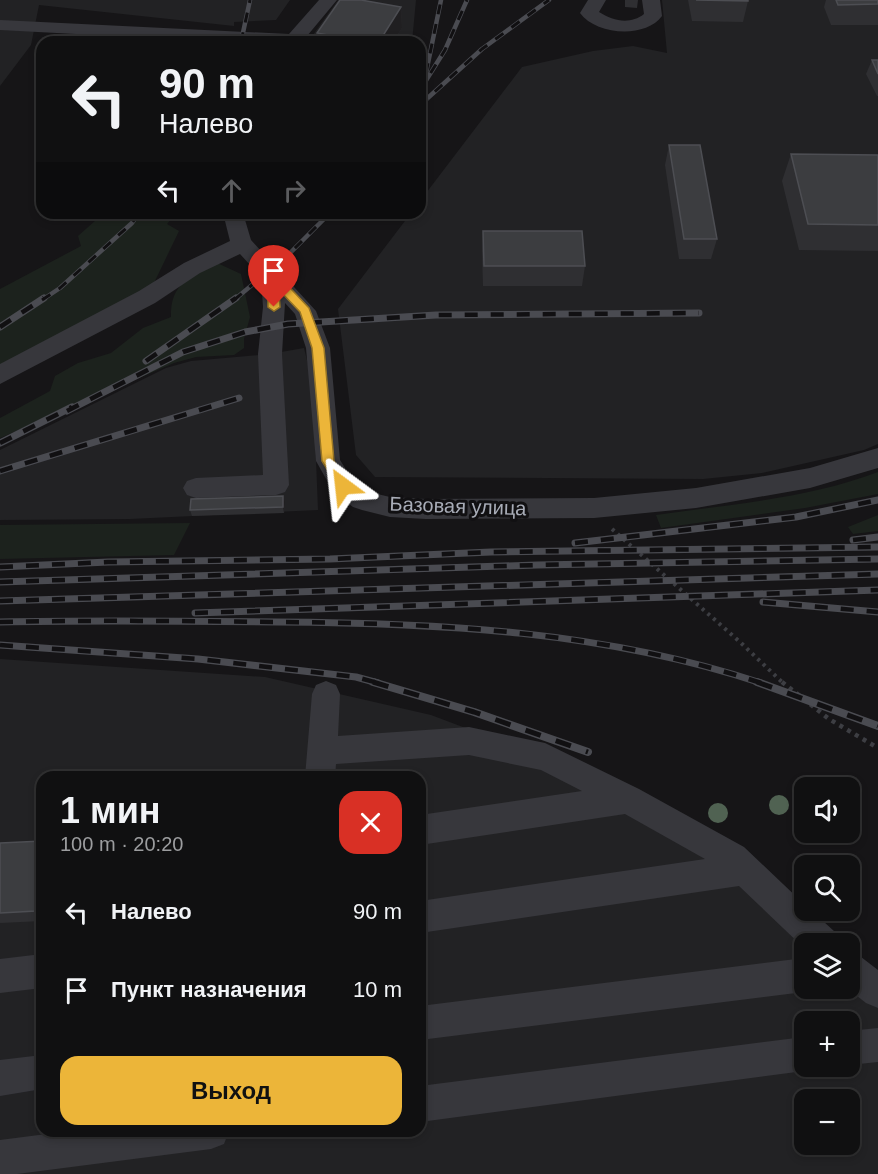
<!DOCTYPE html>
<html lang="ru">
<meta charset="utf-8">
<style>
:root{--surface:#101011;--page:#1e1e1f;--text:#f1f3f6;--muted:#9c9d9f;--line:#303031;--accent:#ecb539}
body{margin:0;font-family:Arial,sans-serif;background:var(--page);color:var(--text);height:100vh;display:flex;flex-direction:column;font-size:22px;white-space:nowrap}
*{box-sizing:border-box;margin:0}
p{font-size:20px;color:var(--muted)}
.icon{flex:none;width:33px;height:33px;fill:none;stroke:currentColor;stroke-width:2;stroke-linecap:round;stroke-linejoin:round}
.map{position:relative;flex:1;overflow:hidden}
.sheet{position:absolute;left:36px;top:771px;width:390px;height:366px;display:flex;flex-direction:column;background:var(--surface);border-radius:18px;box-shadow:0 3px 9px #0003,0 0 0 2px var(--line)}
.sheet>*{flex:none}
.hud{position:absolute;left:36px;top:36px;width:390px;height:183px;border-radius:18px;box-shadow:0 3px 9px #0003,0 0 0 2px var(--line);background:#101011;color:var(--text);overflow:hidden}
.buttons{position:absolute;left:794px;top:777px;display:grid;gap:12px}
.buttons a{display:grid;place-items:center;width:66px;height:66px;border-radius:12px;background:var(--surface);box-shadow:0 3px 9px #0003,0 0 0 2px var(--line);font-size:30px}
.pin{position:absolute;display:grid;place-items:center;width:51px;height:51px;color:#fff;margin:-62px -26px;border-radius:50% 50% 50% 0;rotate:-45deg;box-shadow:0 0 6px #0007}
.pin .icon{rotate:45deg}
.me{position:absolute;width:66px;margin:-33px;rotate:330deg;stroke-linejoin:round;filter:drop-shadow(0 0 4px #0008)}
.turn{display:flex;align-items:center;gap:21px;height:126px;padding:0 24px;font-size:27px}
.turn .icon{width:78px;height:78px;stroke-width:2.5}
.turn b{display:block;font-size:42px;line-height:51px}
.lanes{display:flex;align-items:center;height:57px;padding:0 24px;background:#0003;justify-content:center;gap:30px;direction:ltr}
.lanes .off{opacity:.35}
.round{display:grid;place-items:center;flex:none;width:63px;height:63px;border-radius:18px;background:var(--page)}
.overview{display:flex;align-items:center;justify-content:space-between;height:102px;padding:0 24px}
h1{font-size:36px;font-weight:700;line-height:45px}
.button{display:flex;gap:12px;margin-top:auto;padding:12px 24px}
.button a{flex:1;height:69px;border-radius:18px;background:var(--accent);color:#111;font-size:24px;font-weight:700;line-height:69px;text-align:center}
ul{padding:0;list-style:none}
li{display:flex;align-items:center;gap:18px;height:78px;padding:0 24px}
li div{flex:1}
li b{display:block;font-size:22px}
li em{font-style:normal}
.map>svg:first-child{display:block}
.built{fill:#222224;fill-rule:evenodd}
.green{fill:#1c221d}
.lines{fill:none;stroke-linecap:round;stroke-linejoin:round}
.path-far1{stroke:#3d3e43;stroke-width:4;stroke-dasharray:3 4.5;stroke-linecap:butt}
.path{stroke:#3d3e43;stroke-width:4.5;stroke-dasharray:4 5;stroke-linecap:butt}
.minor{fill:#37373c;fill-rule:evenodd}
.rail-far2-casing{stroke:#4a4b51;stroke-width:4.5}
.rail-far1-casing{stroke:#4a4b51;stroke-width:7}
.rail-casing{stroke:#4a4b51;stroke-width:8}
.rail-far2{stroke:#111012;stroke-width:3;stroke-dasharray:10;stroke-linecap:butt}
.rail-far1{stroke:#111012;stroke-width:4.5;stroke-dasharray:13;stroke-linecap:butt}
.rail{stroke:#111012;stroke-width:5;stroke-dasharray:16;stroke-linecap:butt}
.tree{fill:#506252}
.wall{fill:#2f2f32}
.shaded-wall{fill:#201f21}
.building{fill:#3c3d40;stroke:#4d4e53;stroke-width:1.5}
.route{fill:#ecb539;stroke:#997625;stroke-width:1.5}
.labels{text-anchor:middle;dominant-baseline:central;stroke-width:6;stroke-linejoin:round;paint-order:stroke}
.street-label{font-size:20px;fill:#a8acb7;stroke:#111012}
</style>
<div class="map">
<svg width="878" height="1174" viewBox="0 0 878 1174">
<rect width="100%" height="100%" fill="#161517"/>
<g class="built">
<polygon points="0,0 290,0 276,20 234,22 234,26 39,5 31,45 0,86"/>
<polygon points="338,0 416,0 412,42 308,42"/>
<polygon points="662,0 878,0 878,444 864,450 762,473 703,479 375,477 356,455 338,309 411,213 420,213 420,201 522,67 593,51 633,46 667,53"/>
<polygon points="304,348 313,384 318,510 130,519 0,520 0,450 166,368 191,361 270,354"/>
<path d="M0 659 265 677 431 715 604 780 835 943 804 944V988H849L878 974V1174H0ZM42 777H420V1131H42ZM804 1022H849V1066H804ZM804 1100H849V1144H804Z"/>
</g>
<g class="green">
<polygon points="104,213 176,213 167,224 179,231 154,283 30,353 0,368 0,289 81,246 78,236"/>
<path d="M215 262 241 274 250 317 244 339V348L234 355 196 357 174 363 0 438V418L50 391 55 376 78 363 111 353 143 328 171 317C170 283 190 278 215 262Z"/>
<path d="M878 472V494L805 508 661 528 656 515C730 504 807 499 878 472Z"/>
<polygon points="878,515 878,531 853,534 848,527"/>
<polygon points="190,523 174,555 0,559 0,525"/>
</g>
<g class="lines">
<polyline class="path-far1" points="612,529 740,642 783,683"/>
<polyline class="path" points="782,682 829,719 878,748"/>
<g class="minor">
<polygon points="319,0 337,0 302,42 227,42 0,30 0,20 289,34"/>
<path d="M588 0H606L599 12C613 21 630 25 644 14L642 0H660L662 16C645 39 596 35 580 13Z"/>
<polygon points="223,213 243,213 251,240 316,311 330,348 340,460 352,479 369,492 390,497 426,499 594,498 696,488 810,468 878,448 878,468 810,488 696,508 594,518 426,519 390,517 362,510 353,507 334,493 316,461 306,348 295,314 285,303 282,354 289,485 285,492 276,495 196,498 187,495 183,488 187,481 196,478 263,475 258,354 263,307 261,277 240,254 200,273 155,303 0,384 0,364 139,291 184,263 230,241"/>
<polygon points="326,681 336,685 340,694 338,736 469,727 545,743 639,789 744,847 804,904 804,910 811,910 835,932 839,944 804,944 804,948 739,886 420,933 420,901 705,859 625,814 420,845 420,815 582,791 541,770 469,755 336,764 335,777 305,777 312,694 316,685"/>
<polygon points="849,952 861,957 878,970 878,1008 866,1003 847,988"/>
<polygon points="42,954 42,988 0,993 0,959"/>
<polygon points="804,958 804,988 812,988 804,992 420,1040 420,1006"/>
<polygon points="878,1028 878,1062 849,1065 849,1031"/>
<polygon points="804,1037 804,1066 816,1066 804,1071 420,1122 420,1086"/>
<polygon points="42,1055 42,1089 0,1096 0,1060"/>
<polygon points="70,1131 229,1131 224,1144 211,1149 17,1174 0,1174 0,1140"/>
</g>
<defs>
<g id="rail-far2">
<polyline points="241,42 250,0"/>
<polyline points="426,73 441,0"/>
<polyline points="420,90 445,50 467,0"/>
<polyline points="420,105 482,49 549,0"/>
<polyline points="42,300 60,288 132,223 139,213"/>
<polyline points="234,300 288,255 330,213"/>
</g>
<g id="rail-far1">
<polyline points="0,327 44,298"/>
<polyline points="146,361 236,298"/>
<polyline points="67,411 183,352 245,332 288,324 436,315 699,313"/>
<polyline points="0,443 72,407"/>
<polyline points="0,471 239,398"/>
<polyline points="853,540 878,537"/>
<polyline points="575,543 796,517 878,500"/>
<polyline points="0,567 108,562 330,559 491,552 878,547"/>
<polyline points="0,582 537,565 878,559"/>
<polyline points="0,601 878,574"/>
<polyline points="763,602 878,612"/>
<polyline points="195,613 878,590"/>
<path d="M0 622C92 620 185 621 277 622 441 623 604 631 761 683"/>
<polyline points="0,645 198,659 356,677 378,683"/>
</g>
<g id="rail">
<polyline points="373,682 474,712 588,752"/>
<polyline points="757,682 878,726"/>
</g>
</defs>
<use href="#rail-far2" class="rail-far2-casing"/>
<use href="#rail-far1" class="rail-far1-casing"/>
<use href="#rail" class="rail-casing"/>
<use href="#rail-far2" class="rail-far2"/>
<use href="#rail-far1" class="rail-far1"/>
<use href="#rail" class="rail"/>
</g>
<g class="tree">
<circle cx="779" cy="805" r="10"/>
<circle cx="718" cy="813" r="10"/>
</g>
<g class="wall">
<polygon points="625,0 638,0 637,8 625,7"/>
<polygon points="688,0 748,0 748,1 743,22 692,21"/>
<polygon points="826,0 878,0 878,25 831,25 824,7"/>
<polygon points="401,7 402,28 393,42 318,42 317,33"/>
<polygon points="872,60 878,60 878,96 877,96 866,74"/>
<polygon points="669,145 717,239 711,259 679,259 665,165"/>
<polygon points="791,154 878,155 878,251 799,250 782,181"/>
<polygon points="483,231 585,266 582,286 483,286 482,251"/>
<polygon points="285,503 284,513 192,516 190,510"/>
<polygon points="42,841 42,921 0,923 0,843"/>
</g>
<g class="shaded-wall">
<polygon points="401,7 402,28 393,42 379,42"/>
<polygon points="283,496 285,503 284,513 283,507"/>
<polygon points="42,875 42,916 36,911"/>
</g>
<g class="building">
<polygon points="340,0 361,0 401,7 379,42 366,42 317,33"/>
<polygon points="696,0 748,0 748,1"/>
<polygon points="836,0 878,0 878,4 838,5"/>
<polygon points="872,60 878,60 878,74"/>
<polygon points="669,145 700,145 717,239 684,239"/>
<polygon points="791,154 878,155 878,225 808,224"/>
<polygon points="483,231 582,231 585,266 484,266"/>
<polygon points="283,496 283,507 190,510 191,499"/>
<polygon points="42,841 42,875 36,911 0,913 0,843"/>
</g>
<polygon class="route" points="272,272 276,273 309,308 324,348 334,461 349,486 348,489 339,489 322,461 312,348 300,312 279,290 280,307 274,311 268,307 267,276"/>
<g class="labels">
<g class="street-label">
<text transform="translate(458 506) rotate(2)">Базовая улица</text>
</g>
</g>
</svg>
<div class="buttons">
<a><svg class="icon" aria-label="sound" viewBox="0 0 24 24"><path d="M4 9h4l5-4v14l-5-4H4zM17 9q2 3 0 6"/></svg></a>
<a><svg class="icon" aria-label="search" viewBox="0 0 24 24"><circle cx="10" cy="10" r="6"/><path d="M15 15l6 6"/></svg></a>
<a><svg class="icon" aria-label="layers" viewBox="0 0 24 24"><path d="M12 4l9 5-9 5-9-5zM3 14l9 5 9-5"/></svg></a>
<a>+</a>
<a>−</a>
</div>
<div class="pin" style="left:274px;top:307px;background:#d93025"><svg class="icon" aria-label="arrive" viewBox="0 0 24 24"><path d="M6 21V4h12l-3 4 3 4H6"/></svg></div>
<svg class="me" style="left:343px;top:486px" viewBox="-20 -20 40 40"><path d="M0-17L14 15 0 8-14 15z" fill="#ecb539" stroke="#fff" stroke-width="4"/></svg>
<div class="hud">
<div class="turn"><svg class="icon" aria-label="left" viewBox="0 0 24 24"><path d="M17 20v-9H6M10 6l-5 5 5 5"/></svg><div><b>90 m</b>Налево</div></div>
<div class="lanes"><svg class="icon" aria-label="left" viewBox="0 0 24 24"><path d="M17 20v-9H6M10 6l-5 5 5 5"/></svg><svg class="icon off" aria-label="ahead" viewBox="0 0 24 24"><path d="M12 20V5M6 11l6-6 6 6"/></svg><svg class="icon off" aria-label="right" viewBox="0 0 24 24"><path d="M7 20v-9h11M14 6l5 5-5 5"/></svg></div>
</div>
<section class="sheet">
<div class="overview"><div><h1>1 мин</h1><p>100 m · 20:20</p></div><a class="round" style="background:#d93025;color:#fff"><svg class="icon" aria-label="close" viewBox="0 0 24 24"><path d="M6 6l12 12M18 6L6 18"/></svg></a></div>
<ul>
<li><svg class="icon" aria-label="left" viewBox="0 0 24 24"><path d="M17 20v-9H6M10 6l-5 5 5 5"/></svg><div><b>Налево</b></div><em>90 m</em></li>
<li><svg class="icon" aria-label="arrive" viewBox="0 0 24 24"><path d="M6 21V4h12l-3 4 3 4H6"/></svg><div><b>Пункт назначения</b></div><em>10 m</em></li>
</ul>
<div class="button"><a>Выход</a></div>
</section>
</div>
